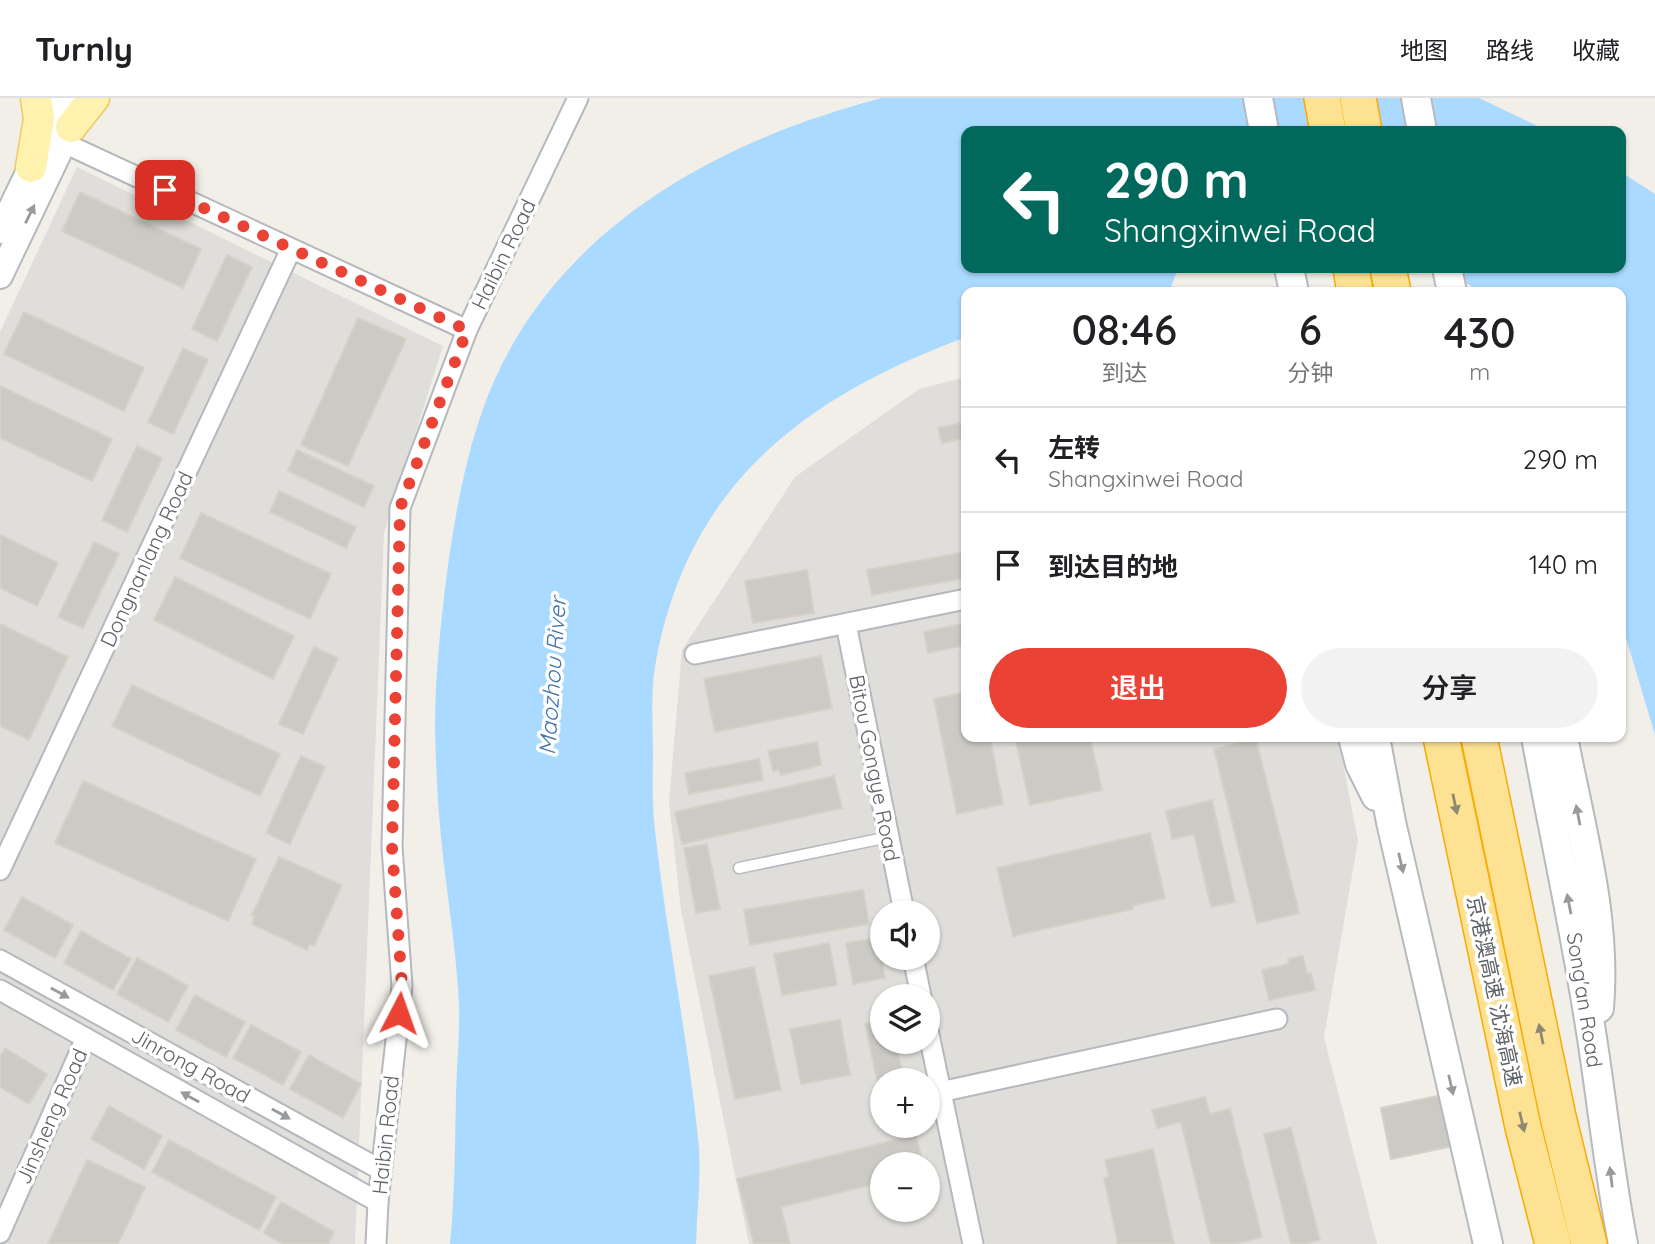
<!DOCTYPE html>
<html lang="zh">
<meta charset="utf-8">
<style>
:root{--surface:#fff;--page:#f2f2f2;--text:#202124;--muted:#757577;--line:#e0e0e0;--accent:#ea4335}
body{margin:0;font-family:Quicksand,"Noto Sans SC",sans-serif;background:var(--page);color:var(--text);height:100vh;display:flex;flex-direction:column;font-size:26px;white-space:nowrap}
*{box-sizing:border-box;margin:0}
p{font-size:23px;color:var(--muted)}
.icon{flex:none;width:38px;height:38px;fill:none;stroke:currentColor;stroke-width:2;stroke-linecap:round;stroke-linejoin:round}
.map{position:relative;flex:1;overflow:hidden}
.details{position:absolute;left:961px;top:189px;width:665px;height:455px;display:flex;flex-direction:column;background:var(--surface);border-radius:14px;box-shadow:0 2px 5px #0004}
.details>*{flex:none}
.guide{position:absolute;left:961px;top:28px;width:665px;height:147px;border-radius:14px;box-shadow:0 2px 5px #0004;background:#00695c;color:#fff;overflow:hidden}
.tools{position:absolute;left:870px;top:802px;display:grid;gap:14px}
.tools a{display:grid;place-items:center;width:70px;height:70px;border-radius:50%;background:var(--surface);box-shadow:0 2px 5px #0004;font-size:35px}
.pin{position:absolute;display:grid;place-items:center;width:60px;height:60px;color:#fff;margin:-30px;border-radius:14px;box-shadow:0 4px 10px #0006}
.me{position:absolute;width:77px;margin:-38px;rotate:4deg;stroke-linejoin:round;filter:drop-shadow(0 0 5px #0008)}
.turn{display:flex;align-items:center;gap:24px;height:147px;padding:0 28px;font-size:32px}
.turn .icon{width:91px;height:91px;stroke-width:2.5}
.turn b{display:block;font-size:49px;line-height:60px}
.eta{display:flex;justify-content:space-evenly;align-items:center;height:119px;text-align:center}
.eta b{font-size:42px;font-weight:600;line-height:49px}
.button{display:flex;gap:14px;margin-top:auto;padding:14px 28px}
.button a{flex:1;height:80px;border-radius:42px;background:var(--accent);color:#fff;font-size:28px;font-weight:600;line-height:80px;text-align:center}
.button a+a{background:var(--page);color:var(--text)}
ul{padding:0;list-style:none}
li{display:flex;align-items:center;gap:21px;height:105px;padding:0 28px;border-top:2px solid var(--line)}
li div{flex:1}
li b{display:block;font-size:26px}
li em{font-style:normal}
header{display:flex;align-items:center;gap:42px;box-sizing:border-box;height:98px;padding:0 35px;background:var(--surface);border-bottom:2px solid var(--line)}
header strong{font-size:33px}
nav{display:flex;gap:38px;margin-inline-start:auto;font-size:24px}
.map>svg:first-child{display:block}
.industrial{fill:#e0deda;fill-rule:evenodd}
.water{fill:#aadaff}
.building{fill:#cccac5;stroke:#d6d1c6;stroke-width:2}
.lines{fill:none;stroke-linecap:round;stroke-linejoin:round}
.service-casing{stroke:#b5b8bc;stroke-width:13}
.minor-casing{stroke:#b5b8bc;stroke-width:23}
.tertiary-casing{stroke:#b5b8bc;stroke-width:28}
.secondary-casing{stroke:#b6babf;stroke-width:32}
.primary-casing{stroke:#f2c960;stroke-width:33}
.motorway-casing{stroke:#f9ab00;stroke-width:38}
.service{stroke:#fff;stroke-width:10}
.minor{stroke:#fff;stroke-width:19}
.tertiary{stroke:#fff;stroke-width:24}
.secondary{stroke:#fff;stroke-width:28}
.primary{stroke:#fff2af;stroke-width:30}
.motorway{stroke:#fde293;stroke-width:35}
.oneway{fill:#979a9d}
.oneway2{fill:#8e8975}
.route{stroke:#ea4335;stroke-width:12;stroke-dasharray:0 21.6}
.labels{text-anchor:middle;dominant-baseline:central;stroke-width:7;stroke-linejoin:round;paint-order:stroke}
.street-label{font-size:21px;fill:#5f6368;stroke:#fff}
.water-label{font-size:23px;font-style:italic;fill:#4174aa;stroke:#fff}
</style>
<header>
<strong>Turnly</strong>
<nav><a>地图</a><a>路线</a><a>收藏</a></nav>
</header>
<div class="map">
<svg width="1655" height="1146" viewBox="0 0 1655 1146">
<rect width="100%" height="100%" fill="#f1efe8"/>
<g class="industrial">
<polygon points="77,69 443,248 384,435 355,1146 0,1146 0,234"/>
<path d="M966 279V639H1338L1358 743 1324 939 1377 1146H749L681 812 669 704 682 552 795 379 919 291ZM882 814H928V859H882ZM882 898H928V943H882ZM882 982H928V1027H882ZM882 1066H928V1111H882Z"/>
</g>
<g class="water">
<path d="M882 0H1479L1548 33H966V170H1178L1170 192 1149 194H966V239C805 299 689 385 656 563 650 592 653 625 653 654 653 677 652 700 654 723 665 829 687 934 698 1040 702 1074 697 1111 696 1146H450C455 1096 455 1045 456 995 457 965 460 935 459 905 456 846 445 787 440 728 437 696 436 663 435 631 435 577 441 521 448 467 457 405 469 339 495 281 565 125 724 41 882 0Z"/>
<polygon points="1621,74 1655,96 1655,637 1621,523 1620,194 1482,194 1439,170 1620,170"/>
</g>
<g class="building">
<polygon points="80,94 201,151 183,190 62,133"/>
<polygon points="227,157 252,169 217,243 192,231"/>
<polygon points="24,214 144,270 124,313 4,256"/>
<polygon points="358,220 406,241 348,368 301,347"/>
<polygon points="183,250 208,262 173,336 148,324"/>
<polygon points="0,288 112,341 92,383 0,340"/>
<polygon points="966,324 966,340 942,345 938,330"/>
<polygon points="137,348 162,360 127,434 102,422"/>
<polygon points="297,352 374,388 364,409 288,373"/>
<polygon points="279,393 356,429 346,450 270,414"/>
<polygon points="201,415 331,476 310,521 180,460"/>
<polygon points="0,437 58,465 37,508 0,490"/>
<polygon points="94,444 119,456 83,530 58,519"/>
<polygon points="966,454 966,480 872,497 867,472"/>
<polygon points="807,472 814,515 753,525 745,483"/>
<polygon points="175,479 294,538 273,581 154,522"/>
<polygon points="966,525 966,547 928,555 924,534"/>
<polygon points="0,526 68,559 29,642 0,628"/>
<polygon points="314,549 338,560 303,636 279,626"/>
<polygon points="821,558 832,610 715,634 704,581"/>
<polygon points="132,587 280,656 260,698 112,628"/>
<polygon points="966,594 966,639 990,639 1003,706 957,716 934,601"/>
<polygon points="1015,639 1090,639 1102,692 1030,707"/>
<polygon points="1256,641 1299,815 1257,825 1214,651"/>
<polygon points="817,644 821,667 781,677 779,672 773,673 768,653"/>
<polygon points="301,658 325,669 290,746 266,735"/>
<polygon points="759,661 763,682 689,696 685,675"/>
<polygon points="834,678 842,710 682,746 675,714"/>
<polygon points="83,683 256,761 228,823 55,745"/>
<polygon points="1212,702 1235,804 1211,809 1194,736 1172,741 1166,713"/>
<polygon points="1150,735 1165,800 1132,808 1133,811 1013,838 997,770"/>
<polygon points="707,746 720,811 696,815 684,750"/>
<polygon points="279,759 342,787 314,848 310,846 307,852 252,826 255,818 252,817"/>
<polygon points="863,792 869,826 750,847 744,812"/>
<polygon points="22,799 73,827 55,860 4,832"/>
<polygon points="81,833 131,861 113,892 64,865"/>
<polygon points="878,840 885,880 853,886 846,845"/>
<polygon points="829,845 837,887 782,897 774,856"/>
<polygon points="1303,858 1307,876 1311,875 1315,892 1269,902 1262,872 1289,866 1288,861"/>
<polygon points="137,860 188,888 168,924 117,896"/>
<polygon points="754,869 781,992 735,1001 709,878"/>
<polygon points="195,897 245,924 226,959 176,932"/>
<polygon points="840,922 850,977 801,986 790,931"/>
<polygon points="882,922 882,943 895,943 904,981 882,982 882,986 878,986 865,926"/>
<polygon points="251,927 301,954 283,987 233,960"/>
<polygon points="5,950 47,976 29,1006 0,989 0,959"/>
<polygon points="309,957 361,986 343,1020 290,991"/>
<polygon points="1466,992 1477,1043 1391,1061 1381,1010"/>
<polygon points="1205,999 1210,1016 1230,1011 1262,1139 1235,1146 1211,1146 1181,1024 1157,1030 1152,1012"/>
<polygon points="109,1008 162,1038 144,1071 91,1041"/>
<polygon points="1291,1030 1320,1142 1303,1146 1291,1146 1264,1036"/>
<polygon points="916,1037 923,1066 882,1066 882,1084 781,1109 790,1146 754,1146 737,1081"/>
<polygon points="169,1042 276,1099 259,1132 152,1074"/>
<polygon points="1153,1051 1174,1146 1118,1146 1104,1080 1109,1079 1105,1062"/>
<polygon points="87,1062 145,1089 118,1146 48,1146"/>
<polygon points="281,1104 334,1134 328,1146 283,1146 264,1135"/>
</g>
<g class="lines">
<defs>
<polyline id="service" points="739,770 889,739"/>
<g id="minor">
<polyline points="64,45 467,232"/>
<polyline points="846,526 904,814"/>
<polyline points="695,556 966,501"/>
<polyline points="0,772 291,151"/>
<polyline points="913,859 921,898"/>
<polyline points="0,862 381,1072"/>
<polyline points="0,892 378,1104"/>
<polyline points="928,932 973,1146"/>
<polyline points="940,994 1277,921"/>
<polyline points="0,1135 86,940"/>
<polyline points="376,1146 378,1104 402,888 392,749 400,410 467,232 578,0"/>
</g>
<g id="tertiary">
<polyline points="0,133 64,0"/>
<polyline points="0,178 80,11"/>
</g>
<g id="secondary">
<polyline points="1258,0 1264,33"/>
<polyline points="1416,0 1422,33"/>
<polyline points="1289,170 1294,194"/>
<polyline points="1447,170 1452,194"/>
<polyline points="1353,639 1360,666 1376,698"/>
<polyline points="1375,639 1391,724 1488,1146"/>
<path d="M1536 639C1553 731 1573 822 1588 915 1601 992 1608 1069 1623 1146"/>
<path d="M1563 639C1580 728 1607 819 1599 910"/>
</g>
<g id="primary">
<polyline points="71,29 94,0"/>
<polyline points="31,69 39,21 36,0"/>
</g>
<g id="motorway">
<polyline points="1322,0 1328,33"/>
<polyline points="1358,0 1364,33"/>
<polyline points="1351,170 1355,194"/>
<polyline points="1388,170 1393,194"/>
<polyline points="1441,639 1523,1029 1553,1146"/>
<polyline points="1479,639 1558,1019 1589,1146"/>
</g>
</defs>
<use href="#service" class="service-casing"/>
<use href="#minor" class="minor-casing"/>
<use href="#tertiary" class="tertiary-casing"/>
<use href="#secondary" class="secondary-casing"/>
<use href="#primary" class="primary-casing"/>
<use href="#motorway" class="motorway-casing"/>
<use href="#service" class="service"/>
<use href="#minor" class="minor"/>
<use href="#tertiary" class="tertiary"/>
<use href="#secondary" class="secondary"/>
<use href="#primary" class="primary"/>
<use href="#motorway" class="motorway"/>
</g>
<defs><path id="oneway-solid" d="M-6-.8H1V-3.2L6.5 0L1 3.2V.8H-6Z" transform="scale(1.75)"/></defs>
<g class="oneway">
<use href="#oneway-solid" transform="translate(30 116) rotate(-64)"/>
<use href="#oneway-solid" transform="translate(1578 717) rotate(-101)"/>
<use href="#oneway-solid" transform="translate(1401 765) rotate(77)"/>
<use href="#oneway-solid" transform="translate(1569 806) rotate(-101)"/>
<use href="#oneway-solid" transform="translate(60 895) rotate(29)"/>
<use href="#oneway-solid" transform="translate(1451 987) rotate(77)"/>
<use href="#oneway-solid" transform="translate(190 999) rotate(-151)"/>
<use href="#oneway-solid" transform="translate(281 1016) rotate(29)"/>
<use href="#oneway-solid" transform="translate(1611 1079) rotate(-97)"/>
</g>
<g class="oneway2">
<use href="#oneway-solid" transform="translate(1455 706) rotate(78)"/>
<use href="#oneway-solid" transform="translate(1541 936) rotate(-102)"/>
<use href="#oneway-solid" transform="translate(1522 1024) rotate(77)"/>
</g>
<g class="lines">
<polyline class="route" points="165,92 467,232 400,410 392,749 402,888 399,915"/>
</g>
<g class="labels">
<g class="street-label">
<text transform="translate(503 156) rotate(-64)">Haibin Road</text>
<text transform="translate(146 461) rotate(-65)">Dongnanlang Road</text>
<text transform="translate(875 670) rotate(79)">Bitou Gongye Road</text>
<text transform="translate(1495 893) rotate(78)">京港澳高速 沈海高速</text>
<text transform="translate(1585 902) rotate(81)">Song'an Road</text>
<text transform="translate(191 967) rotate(29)">Jinrong Road</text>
<text transform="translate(51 1018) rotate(-66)">Jinsheng Road</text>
<text transform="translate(385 1037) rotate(-84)">Haibin Road</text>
</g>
<g class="water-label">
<text transform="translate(552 578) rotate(-86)">Maozhou River</text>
</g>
</g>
</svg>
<div class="tools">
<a><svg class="icon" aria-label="sound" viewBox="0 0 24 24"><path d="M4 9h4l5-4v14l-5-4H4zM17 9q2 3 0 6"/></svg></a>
<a><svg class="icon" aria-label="layers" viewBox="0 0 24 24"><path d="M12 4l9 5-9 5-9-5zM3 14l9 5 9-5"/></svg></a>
<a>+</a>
<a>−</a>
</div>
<div class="pin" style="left:165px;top:92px;background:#d93025"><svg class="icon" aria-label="arrive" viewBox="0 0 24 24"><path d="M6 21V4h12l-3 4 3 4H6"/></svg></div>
<svg class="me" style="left:399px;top:915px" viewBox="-20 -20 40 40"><path d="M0-17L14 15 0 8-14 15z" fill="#ea4335" stroke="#fff" stroke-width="4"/></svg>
<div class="guide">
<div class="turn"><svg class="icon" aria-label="left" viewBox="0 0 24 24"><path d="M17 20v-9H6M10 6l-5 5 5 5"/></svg><div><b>290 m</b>Shangxinwei Road</div></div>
</div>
<section class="details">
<div class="eta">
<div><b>08:46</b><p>到达</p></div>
<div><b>6</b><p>分钟</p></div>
<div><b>430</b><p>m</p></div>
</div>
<ul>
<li><svg class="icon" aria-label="left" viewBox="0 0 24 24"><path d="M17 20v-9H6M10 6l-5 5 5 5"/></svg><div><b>左转</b><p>Shangxinwei Road</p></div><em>290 m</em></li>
<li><svg class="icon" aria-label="arrive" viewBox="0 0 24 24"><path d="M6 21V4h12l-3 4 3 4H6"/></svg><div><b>到达目的地</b></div><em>140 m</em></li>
</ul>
<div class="button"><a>退出</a><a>分享</a></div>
</section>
</div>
